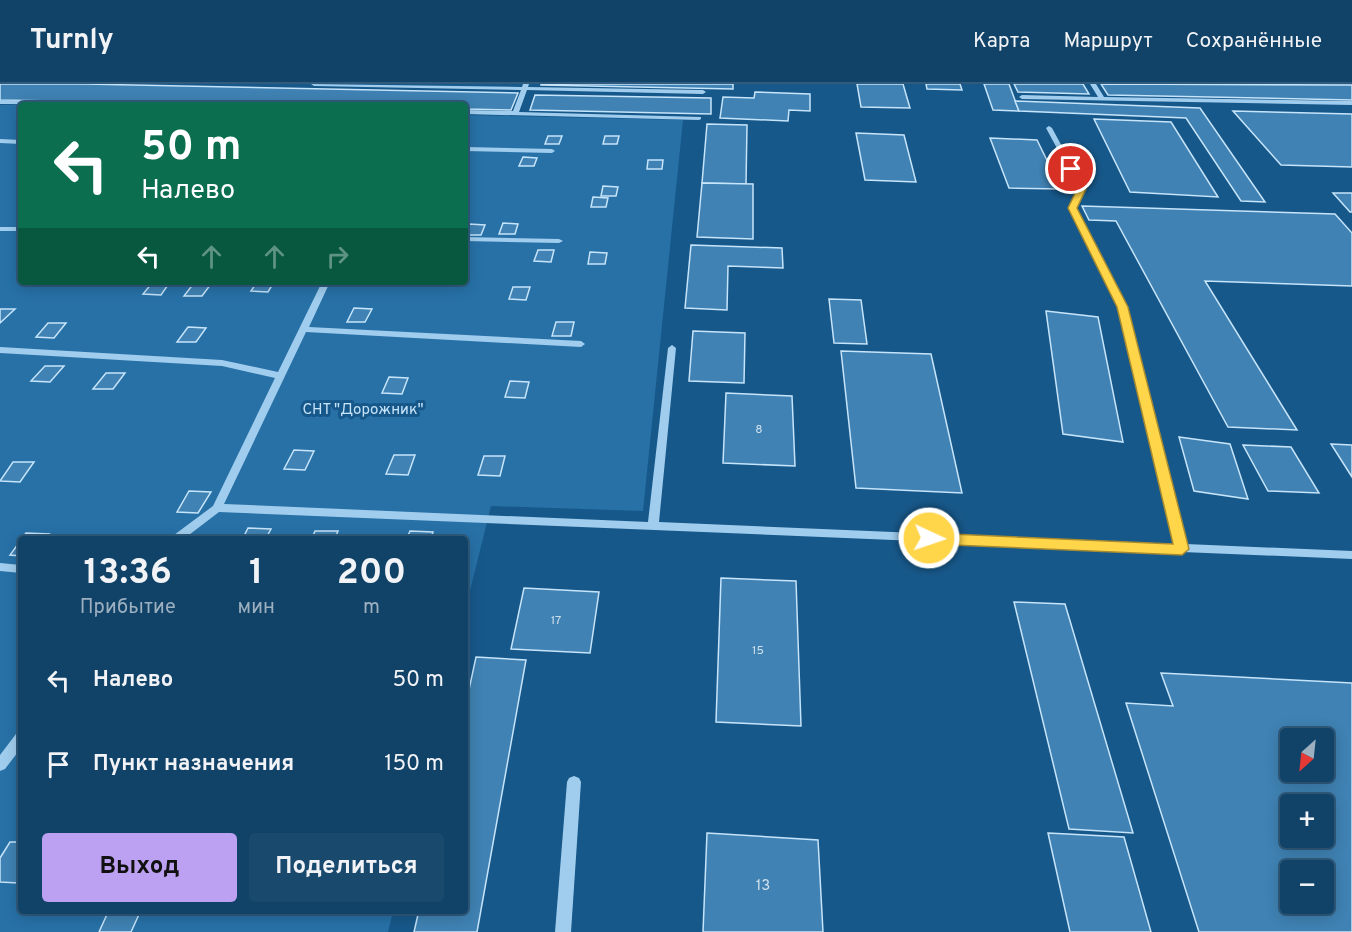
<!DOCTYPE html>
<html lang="ru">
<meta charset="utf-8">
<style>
:root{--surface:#114268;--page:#1a496e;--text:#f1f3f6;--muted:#9cb0c0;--line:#305b7c;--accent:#bca0f2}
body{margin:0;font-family:Overpass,sans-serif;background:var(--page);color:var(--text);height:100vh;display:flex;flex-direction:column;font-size:22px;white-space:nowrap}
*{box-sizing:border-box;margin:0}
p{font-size:20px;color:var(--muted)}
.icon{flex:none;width:33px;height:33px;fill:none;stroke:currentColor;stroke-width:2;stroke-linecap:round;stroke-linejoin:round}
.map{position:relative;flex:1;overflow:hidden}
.side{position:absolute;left:18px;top:452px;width:450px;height:378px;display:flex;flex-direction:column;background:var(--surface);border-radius:6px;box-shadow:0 3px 15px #0003,0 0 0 2px var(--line)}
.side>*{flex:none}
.top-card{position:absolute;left:18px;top:18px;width:450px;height:183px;border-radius:6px;box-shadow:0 3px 15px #0003,0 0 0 2px var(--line);background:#0b6e4f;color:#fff;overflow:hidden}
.needle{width:39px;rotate:207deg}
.fabs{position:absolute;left:1280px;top:644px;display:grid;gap:12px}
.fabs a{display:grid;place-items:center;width:54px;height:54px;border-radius:6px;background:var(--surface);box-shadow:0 3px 15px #0003,0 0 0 2px var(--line);font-size:30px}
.pin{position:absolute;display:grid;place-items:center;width:51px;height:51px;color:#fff;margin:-26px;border:3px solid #fff;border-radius:50%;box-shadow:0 2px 6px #0007}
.me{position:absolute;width:66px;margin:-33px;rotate:93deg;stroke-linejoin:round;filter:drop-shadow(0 0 4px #0008)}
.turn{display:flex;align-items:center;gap:21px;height:126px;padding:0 24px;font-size:27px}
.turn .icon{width:78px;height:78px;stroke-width:2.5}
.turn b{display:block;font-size:42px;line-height:51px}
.lanes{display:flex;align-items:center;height:57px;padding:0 24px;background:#0003;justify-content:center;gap:30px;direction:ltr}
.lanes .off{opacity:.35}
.eta{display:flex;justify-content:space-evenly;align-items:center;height:102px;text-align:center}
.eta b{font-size:36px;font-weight:700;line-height:42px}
.cta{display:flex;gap:12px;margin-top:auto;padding:12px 24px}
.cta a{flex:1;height:69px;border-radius:6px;background:var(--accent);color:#111;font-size:24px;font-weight:700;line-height:69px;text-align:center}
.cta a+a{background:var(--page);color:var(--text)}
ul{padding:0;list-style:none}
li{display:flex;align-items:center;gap:18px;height:84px;padding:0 24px}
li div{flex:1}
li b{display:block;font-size:22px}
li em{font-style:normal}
header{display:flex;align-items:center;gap:36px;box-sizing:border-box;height:84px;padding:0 30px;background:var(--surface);border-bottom:2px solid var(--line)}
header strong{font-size:28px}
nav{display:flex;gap:33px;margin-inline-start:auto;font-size:21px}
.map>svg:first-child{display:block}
.green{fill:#2771a7}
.building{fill:#3f82b3;stroke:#c6e4fa;stroke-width:1.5;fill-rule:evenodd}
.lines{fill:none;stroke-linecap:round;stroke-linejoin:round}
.minor{fill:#a0cdee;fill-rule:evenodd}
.route{fill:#ffd54a;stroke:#a68a30;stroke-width:1.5}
.labels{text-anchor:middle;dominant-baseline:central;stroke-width:6;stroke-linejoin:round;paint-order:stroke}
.number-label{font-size:12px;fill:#cfe0ec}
.park-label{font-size:15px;fill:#c6e4fa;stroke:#17588a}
.near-number-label{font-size:15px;fill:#cfe0ec}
</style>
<header>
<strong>Turnly</strong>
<nav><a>Карта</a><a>Маршрут</a><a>Сохранённые</a></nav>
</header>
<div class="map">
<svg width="1352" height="848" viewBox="0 0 1352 848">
<rect width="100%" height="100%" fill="#17588a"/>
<polygon class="green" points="0,21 21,21 21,198 465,198 465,31 683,36 643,427 491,422 465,527 465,454 21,454 21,826 393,827 388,848 0,848"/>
<g class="building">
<polygon points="0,0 85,0 518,9 511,26 465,25 465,21 266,21 0,16"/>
<polygon points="541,0 733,0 733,5 541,1"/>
<polygon points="857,0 903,0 910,24 861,23"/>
<polygon points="926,0 960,0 962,6 927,5"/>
<polygon points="984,0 1009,0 1019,27 993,26"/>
<polygon points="1014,0 1083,0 1089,10 1018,8"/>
<polygon points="1101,0 1352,1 1352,16 1108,11"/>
<polygon points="755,8 810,10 810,27 789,26 788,37 720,34 723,13 754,14"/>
<polygon points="535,11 711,14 711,30 530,26"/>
<polygon points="1015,17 1200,24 1265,118 1241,117 1186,34 1019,27"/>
<polygon points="1233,27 1352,30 1352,83 1281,81"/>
<polygon points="1094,35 1171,38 1218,113 1130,108"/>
<polygon points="707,40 747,41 746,100 702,99"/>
<polygon points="856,49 904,51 916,98 865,96"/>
<polygon points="548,52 562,52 559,60 545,60"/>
<polygon points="605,52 619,52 617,60 603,60"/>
<polygon points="990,54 1037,56 1061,105 1009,104"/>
<polygon points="523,73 537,74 534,82 519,82"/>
<polygon points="648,76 663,76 662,85 647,85"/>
<polygon points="702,99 753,100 753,155 697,153"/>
<polygon points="603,102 618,103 616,112 601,112"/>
<polygon points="1333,109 1352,109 1352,128 1350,128"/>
<polygon points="593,113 608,114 606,123 591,123"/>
<polygon points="1082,122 1335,130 1352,149 1352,202 1205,197 1297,346 1228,343 1116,137 1089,136"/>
<polygon points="503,139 518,140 515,150 499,150"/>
<polygon points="469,140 485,141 481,151 465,151"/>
<polygon points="691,161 782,164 783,184 728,182 727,226 685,224"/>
<polygon points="538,166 554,166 551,178 534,177"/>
<polygon points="590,168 607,169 605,180 588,180"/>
<polygon points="153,198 170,198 161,211 143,210"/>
<polygon points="257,198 274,198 268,208 251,207"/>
<polygon points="194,199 211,200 202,212 184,212"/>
<polygon points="513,203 530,203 526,216 509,215"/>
<polygon points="829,215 861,216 867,260 834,259"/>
<polygon points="354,224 372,225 365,238 347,238"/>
<polygon points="0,225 15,225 0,239"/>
<polygon points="1046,227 1098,233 1123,358 1063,350"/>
<polygon points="556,238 574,238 571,252 552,252"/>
<polygon points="48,239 66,239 54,254 36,253"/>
<polygon points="188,243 206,244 196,258 177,258"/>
<polygon points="693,247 745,249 744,299 689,297"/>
<polygon points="841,267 931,270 962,409 856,404"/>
<polygon points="45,282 64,282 50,298 31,297"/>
<polygon points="106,289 125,289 113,305 93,305"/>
<polygon points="389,293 408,294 402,310 382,309"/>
<polygon points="510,297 529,298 525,314 505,313"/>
<polygon points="726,309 792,312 795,382 723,379"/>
<polygon points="1179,353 1230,360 1248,415 1194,407"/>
<polygon points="1331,360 1352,361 1352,393"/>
<polygon points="1243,361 1291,363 1319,409 1268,407"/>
<polygon points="294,366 314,367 305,386 284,385"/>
<polygon points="394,371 415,371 408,391 386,390"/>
<polygon points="484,372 505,372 500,392 478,391"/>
<polygon points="13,378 34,378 20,398 0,397"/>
<polygon points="189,407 211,408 198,429 177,428"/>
<polygon points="248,444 271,445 266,454 243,454"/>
<polygon points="315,447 338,447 335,454 312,454"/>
<polygon points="410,447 433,448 431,454 407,454"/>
<polygon points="26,449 49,450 45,454 22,454"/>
<polygon points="21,456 21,472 10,471"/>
<polygon points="721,494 796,497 801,642 716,638"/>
<polygon points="524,504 599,508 590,569 511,565"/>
<polygon points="1014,518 1065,520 1133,749 1069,745"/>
<polygon points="476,573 526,576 477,848 414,848 419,826 465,826 465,624"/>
<path d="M1161 589 1352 599V848H1199L1126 619 1173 622ZM1290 654H1323V687H1290ZM1290 720H1323V753H1290ZM1290 786H1323V819H1290Z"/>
<polygon points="707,749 818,756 823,848 703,848"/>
<polygon points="1048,749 1124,753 1151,848 1070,848"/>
<polygon points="10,758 21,758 21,793 18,799 0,798 0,774"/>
<polygon points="109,826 141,826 131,848 99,848"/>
</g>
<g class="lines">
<g class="minor">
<polygon points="311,0 522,3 523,0 529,0 528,3 703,6 706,8 703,10 527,6 519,28 701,33 701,35 699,36 465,30 465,26 513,27 521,6 314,2"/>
<polygon points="1090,0 1096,0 1104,13 1352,17 1352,21 1022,15 1019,13 1022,11 1098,13"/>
<polygon points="0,16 123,19 126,21 0,20"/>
<polygon points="1049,42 1052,44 1085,105 1077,124 1126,223 1186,460 1352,467 1352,475 219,428 185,454 173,454 174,451 213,422 275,294 222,282 0,269 0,263 222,276 278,288 322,198 330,198 309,243 581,257 585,260 581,263 306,248 224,420 648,438 668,264 672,261 676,264 659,438 1175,460 1118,223 1069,124 1079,105 1046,44"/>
<polygon points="0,55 21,56 21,60 0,59"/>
<polygon points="465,63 552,65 555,67 552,69 465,67"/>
<rect x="0" y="143" width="21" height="4"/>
<polygon points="465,153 559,155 563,157 559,159 465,157"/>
<polygon points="0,479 21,481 21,489 0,487"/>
<polygon points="21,648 21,664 5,685 0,687 0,671 16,650"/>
<polygon points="574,692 579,694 581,698 571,848 555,848 567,698 569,694"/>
</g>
</g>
<polygon class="route" points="1068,83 1074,83 1086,105 1077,124 1128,223 1189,465 1182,471 929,460 922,454 929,449 1173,460 1117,223 1068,124 1077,105 1067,85"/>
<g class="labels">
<g class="number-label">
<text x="759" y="346">8</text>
<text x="556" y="537">17</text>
<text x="758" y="567">15</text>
</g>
<g class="park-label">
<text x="363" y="326">СНТ "Дорожник"</text>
</g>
<g class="near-number-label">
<text x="763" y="802">13</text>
</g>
</g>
</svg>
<div class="fabs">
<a><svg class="needle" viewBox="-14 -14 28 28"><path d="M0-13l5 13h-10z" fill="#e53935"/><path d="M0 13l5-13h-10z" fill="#9cb0c0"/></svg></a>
<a>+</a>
<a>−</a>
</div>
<div class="pin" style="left:1071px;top:85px;background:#d93025"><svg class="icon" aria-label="arrive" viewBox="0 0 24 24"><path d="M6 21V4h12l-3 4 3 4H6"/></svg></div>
<svg class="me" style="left:929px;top:454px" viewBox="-20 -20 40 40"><circle r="17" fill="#ffd54a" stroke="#fff" stroke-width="3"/><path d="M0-11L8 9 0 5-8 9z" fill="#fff"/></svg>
<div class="top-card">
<div class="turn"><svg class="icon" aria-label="left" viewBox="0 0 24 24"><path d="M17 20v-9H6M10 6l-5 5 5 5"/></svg><div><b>50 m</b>Налево</div></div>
<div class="lanes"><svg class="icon" aria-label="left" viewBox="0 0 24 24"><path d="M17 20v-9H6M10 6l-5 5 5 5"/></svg><svg class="icon off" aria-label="ahead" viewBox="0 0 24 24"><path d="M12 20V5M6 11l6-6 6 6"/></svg><svg class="icon off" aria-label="ahead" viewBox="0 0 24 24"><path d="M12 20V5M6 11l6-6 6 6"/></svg><svg class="icon off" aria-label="right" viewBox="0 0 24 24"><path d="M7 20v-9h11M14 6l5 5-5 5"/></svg></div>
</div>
<section class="side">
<div class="eta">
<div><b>13:36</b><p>Прибытие</p></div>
<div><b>1</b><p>мин</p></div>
<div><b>200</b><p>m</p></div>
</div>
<ul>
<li><svg class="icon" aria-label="left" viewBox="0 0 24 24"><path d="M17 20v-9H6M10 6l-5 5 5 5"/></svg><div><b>Налево</b></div><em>50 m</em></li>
<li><svg class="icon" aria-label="arrive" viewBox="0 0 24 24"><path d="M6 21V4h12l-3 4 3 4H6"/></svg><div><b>Пункт назначения</b></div><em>150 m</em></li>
</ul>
<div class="cta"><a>Выход</a><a>Поделиться</a></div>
</section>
</div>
